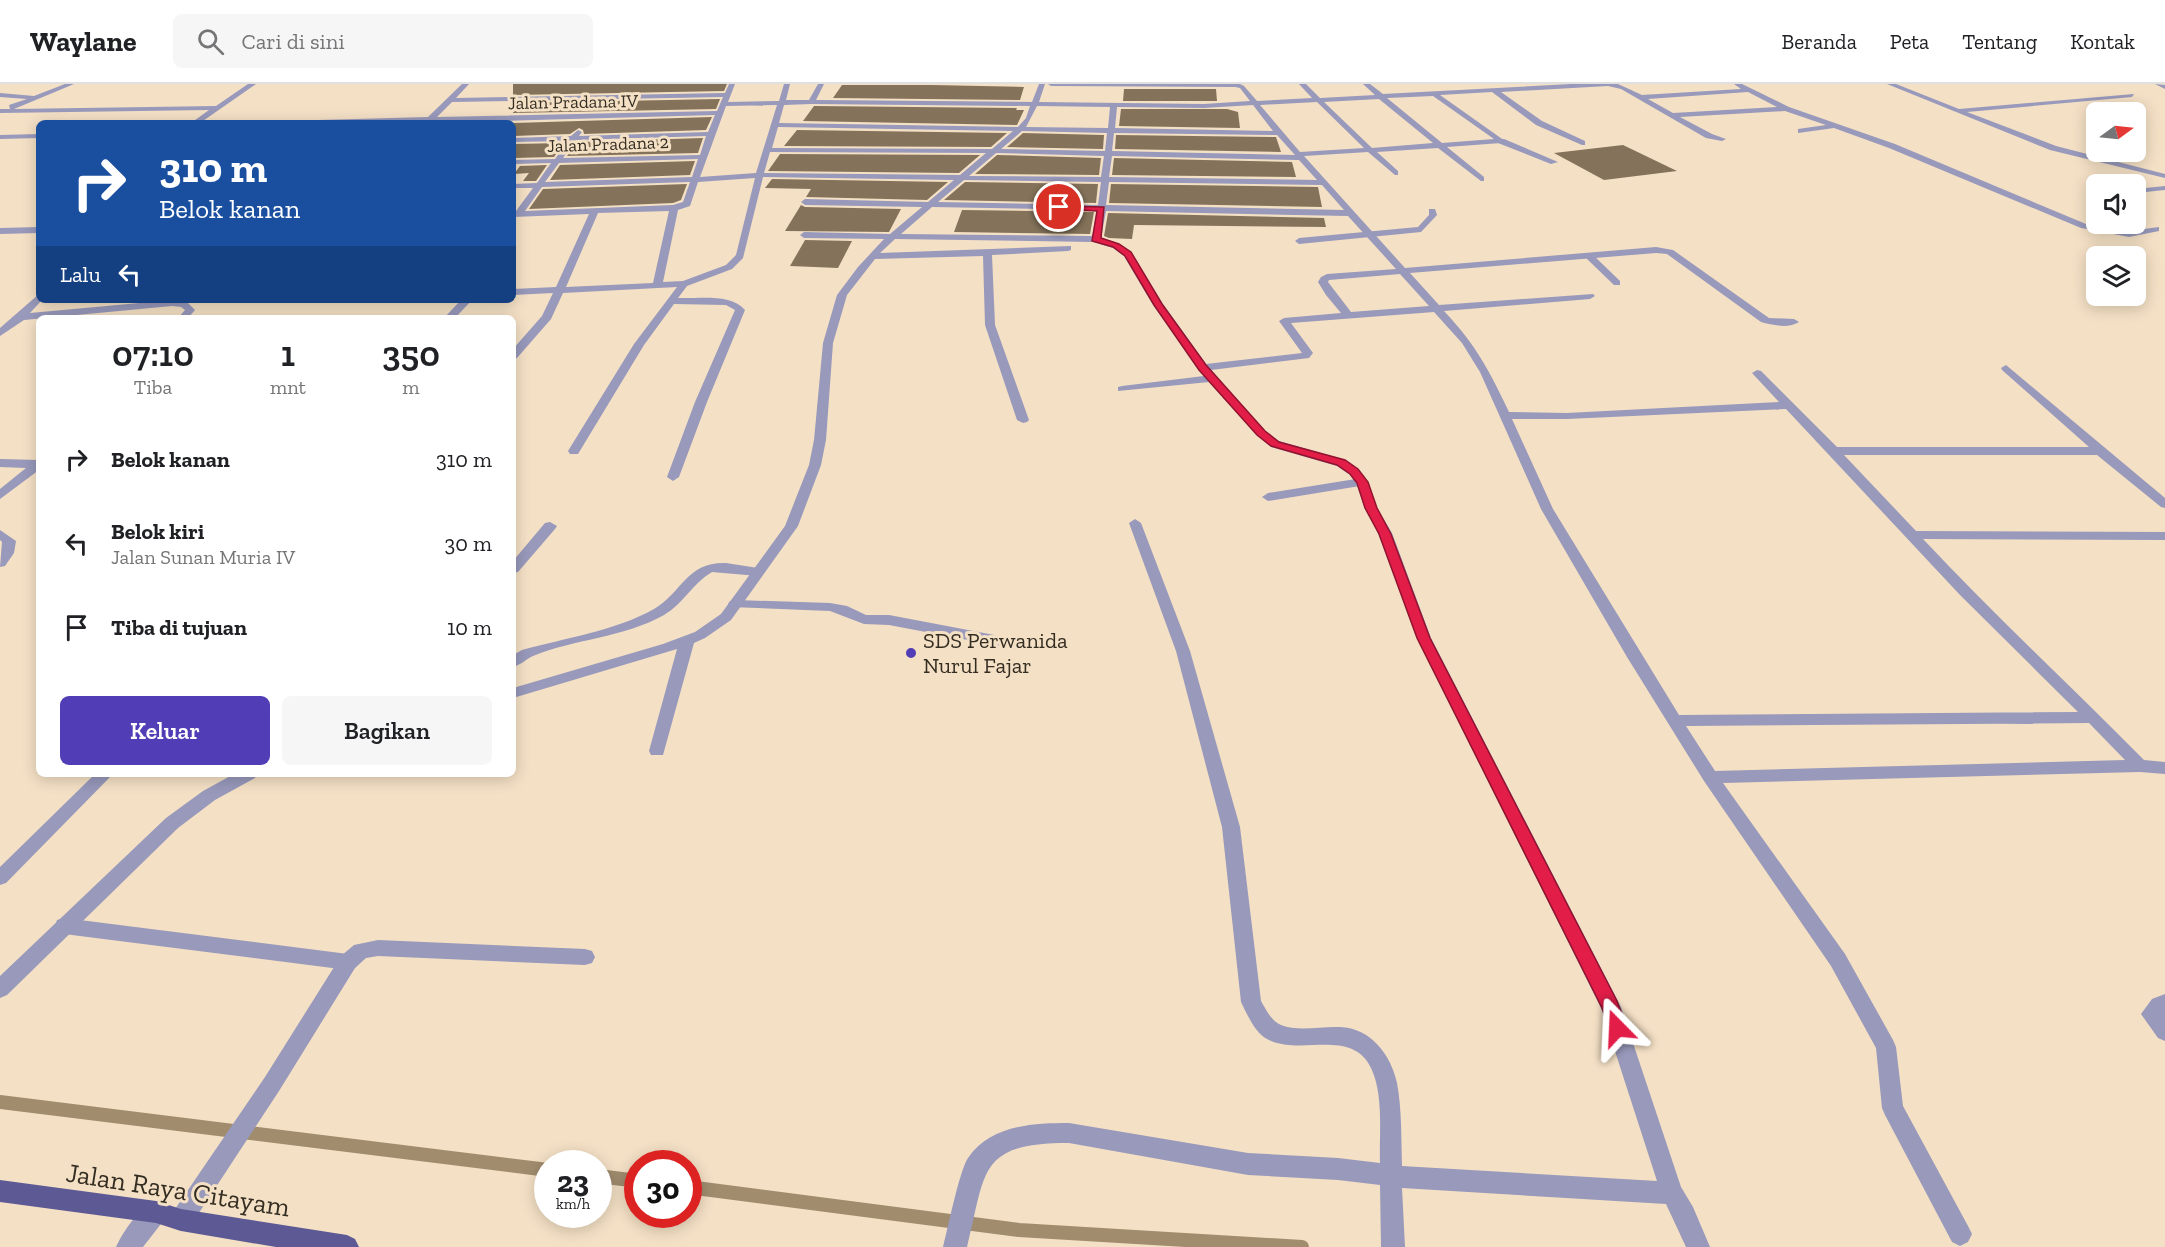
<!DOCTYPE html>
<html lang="id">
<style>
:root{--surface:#fff;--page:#f6f6f6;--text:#202124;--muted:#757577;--line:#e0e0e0;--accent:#513db5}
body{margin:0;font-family:"Zilla Slab",serif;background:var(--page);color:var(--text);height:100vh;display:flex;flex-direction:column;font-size:22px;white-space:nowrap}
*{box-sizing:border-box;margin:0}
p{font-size:20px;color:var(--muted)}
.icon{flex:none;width:33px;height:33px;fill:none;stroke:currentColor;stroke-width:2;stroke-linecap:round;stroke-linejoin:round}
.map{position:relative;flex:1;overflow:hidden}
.side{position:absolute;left:36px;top:231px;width:480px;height:462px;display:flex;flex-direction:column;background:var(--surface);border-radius:9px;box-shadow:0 3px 15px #0003}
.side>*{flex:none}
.guide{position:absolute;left:36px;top:36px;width:480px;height:183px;border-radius:9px;box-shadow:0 3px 15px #0003;background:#1a4fa0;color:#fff;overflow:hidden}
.needle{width:39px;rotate:75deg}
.buttons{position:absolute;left:2086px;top:18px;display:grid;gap:12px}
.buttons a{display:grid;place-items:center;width:60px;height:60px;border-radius:9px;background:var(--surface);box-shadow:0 3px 15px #0003;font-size:30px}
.speed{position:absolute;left:534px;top:1066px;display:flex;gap:12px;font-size:30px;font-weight:700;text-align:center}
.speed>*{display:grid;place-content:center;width:78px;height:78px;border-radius:50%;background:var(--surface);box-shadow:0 3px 15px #0003;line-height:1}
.speed small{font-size:15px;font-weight:400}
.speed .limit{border:9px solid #d22;background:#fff;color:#111}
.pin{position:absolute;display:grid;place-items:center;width:51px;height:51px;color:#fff;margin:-26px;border:3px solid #fff;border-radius:50%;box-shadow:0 2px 6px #0007}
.me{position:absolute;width:66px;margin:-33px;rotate:339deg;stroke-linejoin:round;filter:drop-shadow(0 0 4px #0008)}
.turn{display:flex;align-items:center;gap:21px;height:126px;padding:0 24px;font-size:27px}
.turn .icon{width:78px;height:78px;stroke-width:2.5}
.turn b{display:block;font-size:42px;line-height:51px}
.then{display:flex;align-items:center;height:57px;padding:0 24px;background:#0003;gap:12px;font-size:22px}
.eta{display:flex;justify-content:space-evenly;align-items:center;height:102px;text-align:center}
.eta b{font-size:36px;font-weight:600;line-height:42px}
.button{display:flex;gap:12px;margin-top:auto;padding:12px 24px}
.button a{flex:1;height:69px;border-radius:9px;background:var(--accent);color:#fff;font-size:24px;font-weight:600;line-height:69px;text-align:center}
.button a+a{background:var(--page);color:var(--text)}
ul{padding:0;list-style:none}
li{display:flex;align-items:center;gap:18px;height:84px;padding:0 24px}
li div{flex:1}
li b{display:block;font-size:22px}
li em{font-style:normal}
header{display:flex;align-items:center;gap:36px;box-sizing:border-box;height:84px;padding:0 30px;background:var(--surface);border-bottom:2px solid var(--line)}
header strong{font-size:28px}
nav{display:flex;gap:33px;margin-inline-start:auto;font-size:21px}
.search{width:420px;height:54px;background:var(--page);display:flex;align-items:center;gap:15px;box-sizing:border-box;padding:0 21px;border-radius:9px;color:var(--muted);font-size:22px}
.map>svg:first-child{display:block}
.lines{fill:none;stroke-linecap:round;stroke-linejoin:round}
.stream{stroke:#a18c6e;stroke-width:14}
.building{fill:#84735a}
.service{fill:#9899bb;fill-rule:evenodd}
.pedestrian{fill:#9899bb;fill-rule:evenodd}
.minor{fill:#9899bb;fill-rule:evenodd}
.primary{fill:#5c5995;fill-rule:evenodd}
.route{fill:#e11d48;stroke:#92132f;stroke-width:1.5}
.poi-dot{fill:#513db5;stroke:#f4e0c5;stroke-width:2}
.labels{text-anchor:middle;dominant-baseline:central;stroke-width:6;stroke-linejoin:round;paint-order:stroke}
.far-street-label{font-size:18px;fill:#342d22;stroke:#f4e0c5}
.poi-label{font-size:22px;fill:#342d22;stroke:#f4e0c5;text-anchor:start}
.near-street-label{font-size:27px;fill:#342d22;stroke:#f4e0c5}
</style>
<header>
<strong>Waylane</strong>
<div class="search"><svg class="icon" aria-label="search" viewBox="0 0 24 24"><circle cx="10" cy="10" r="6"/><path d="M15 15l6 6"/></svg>Cari di sini</div>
<nav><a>Beranda</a><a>Peta</a><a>Tentang</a><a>Kontak</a></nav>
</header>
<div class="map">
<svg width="2165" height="1163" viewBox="0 0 2165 1163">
<rect width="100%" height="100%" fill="#f4e0c5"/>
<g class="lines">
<g class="stream">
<polyline points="0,1018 548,1086"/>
<polyline points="598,1092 638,1097"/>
<polyline points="688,1103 1019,1146 1302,1163"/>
</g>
</g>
<g class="building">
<polygon points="513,0 727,0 724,7 513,11"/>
<polygon points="842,1 932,1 1024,3 1020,16 833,14"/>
<polygon points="1124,5 1216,5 1217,17 1123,17"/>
<polygon points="720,15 716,25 513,29 513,19"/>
<polygon points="814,22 1017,24 1016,26 1024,26 1017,41 803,37"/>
<polygon points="1121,25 1227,25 1238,28 1240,44 1119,42"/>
<polygon points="712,33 706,46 584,50 583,46 579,44 570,50 513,52 513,39"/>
<polygon points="797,46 1007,49 991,63 784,62"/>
<polygon points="1023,49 1104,51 1103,65 1007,63"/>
<polygon points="1116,51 1276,53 1281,68 1115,65"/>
<polygon points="703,54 698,69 567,72 577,58"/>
<polygon points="564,59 554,73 513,74 513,60"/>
<polygon points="1623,61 1677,87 1604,96 1554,69"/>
<polygon points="780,70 980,71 959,89 768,87"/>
<polygon points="997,71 1101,74 1099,91 975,90"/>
<polygon points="1114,74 1292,78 1296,93 1112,91"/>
<polygon points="695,77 690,91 550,96 560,81"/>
<polygon points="547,81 536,97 523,97 529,89 514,90 520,82"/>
<polygon points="772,95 948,98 927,116 806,113 811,105 765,104"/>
<polygon points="965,98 1098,100 1096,119 944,116"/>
<polygon points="687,100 681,116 673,119 529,125 543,105"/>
<polygon points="1111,100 1318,103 1322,123 1109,119"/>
<polygon points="801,121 805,123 901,125 889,148 785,147"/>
<polygon points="962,126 1094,128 1090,150 954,148"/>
<polygon points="1108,129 1324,134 1326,143 1134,141 1132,155 1109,154 1104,152"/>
<polygon points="805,156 852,157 838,184 790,182"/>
</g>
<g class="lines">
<g class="service">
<polygon points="1498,55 1504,55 1558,78 1551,80 1498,59"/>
<polygon points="2165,102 2165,106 2136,109 2136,105"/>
<polygon points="1429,125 1435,125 1437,131 1421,148 1299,160 1295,157 1299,154 1418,143 1429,131"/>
<polygon points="1586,170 1592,170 1620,197 1620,201 1614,201 1586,174"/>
<polygon points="1362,394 1368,398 1366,401 1268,417 1262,413 1268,409"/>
<path d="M726 479 758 484 765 488 758 492 712 488C693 499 683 520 664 531 623 554 574 555 533 572 526 575 521 581 513 583V571L522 566C565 554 615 547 654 525 683 508 686 478 726 479Z"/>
<polygon points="735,516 830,519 847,522 866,531 889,531 1021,556 1028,561 1021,566 889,541 864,540 830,527 730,523 728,520 730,517"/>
<polygon points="378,856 585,865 592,867 595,873 592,879 585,881 378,872 366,874 355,884 279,1007 189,1144 181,1147 173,1144 170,1136 173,1128 265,993 341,872 354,861"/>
</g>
<polygon class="pedestrian" points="64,834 348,870 355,872 358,878 355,884 348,886 64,850 57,848 55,842 57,836"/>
<g class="minor">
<polygon points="65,0 74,0 14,25 216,22 248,0 256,0 200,39 191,39 209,26 0,29 0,25 10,25 9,21 27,15 0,13 0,9 34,12"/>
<path d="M462 0H469L456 14 725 9 729 0H735L728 18 779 17 784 0H790L786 16H809L818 0H824L816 16 1032 18 1039 0H1045L1039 18 1204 20 1250 17 1240 4 1235 3 1051 2 1048 0H1240L1244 2 1257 17 1312 14 1299 0H1306L1320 14 1375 11 1363 0H1370L1383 10 1571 0H1618L1642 11 1741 5 1734 0H1742L1789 23 1895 60 2086 140 2129 147 2159 143V147L2129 153 2081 144 1889 64 1834 44 1798 49V45L1826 41 1785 27 1680 33 1712 50 1726 55 1722 57 1706 54 1621 5 1608 2 1501 8 1542 37 1585 57V61H1582L1536 41 1492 8 1440 11 1505 57 1501 59 1447 63 1484 93V97H1481L1438 64 1377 68 1398 87V91H1395L1368 68 1304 72 1405 184 1656 163 1673 166 1769 234 1794 235 1799 238C1788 245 1773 241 1761 238L1667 170 1656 169 1410 189 1439 221 1593 210 1595 212 1590 215 1444 227C1476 261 1489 286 1509 328L1567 329 1779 318 1752 289 1757 286 1761 287 1837 363H2089L2002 286 2001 284 2006 281 2165 414V424L2161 423 2097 371H1844L1916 447 2165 448V456L1923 455C1994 531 2071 602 2144 676L2165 678V690L2140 688 1723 699 1845 870 1893 956 1896 963 1903 1022 1968 1142 1972 1150 1968 1158 1960 1162 1952 1158 1885 1031 1882 1024 1876 964 1831 882 1704 697 1627 573 1541 425 1480 288 1462 259 1434 228 1291 239 1313 269 1309 274 1211 286 1265 347 1279 357 1345 376 1358 385 1368 398 1377 424 1392 449 1431 554 1621 923 1681 1103 1693 1123 1710 1163H1686L1666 1120 1402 1104 1405 1163H1381L1380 1101 1338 1096 1248 1091 1069 1059C978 1059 986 1087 967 1163H943C948 1144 959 1088 968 1074 990 1041 1034 1039 1069 1039L1248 1069 1338 1074 1380 1079C1379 1050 1384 1011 1371 984 1351 943 1300 973 1267 955 1255 949 1247 930 1241 918L1222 743 1176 567 1129 439 1135 435 1141 439 1190 567 1240 743 1261 917C1265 924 1272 938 1281 941 1299 948 1321 942 1340 943 1371 944 1391 971 1397 999 1402 1026 1401 1054 1402 1082L1657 1097 1601 924 1417 554 1378 449 1365 424 1356 399 1350 391 1337 382 1271 363 1257 351 1209 298 1118 307V303L1122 302 1204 292 1153 221 1124 172 1113 164 1093 158 895 155 880 169 1071 162V166L1068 167 992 171 995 241 1029 336 1027 338 1023 339 1017 336 985 241 983 172 875 175 847 211 833 259 826 356 821 381 798 442 731 536 705 554 694 559 663 671H651L649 667 677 565 513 614V604L663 560 695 548 721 530 785 442 809 381 814 356 823 259 837 211 858 183 884 155 804 154 800 151 804 148 890 150 922 123 805 121 801 118 805 115 928 118 954 96 763 93 743 174 732 185 687 202 678 214C699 215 731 209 745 226L707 318 679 393 673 397 667 393 695 318 735 226 726 221 674 220 644 261 578 370H570L568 367 634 260 677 203 563 209 551 235 517 274 513 275V265L542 232 553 209 513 211V205L556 203 589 130 513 133V127H516L533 104H513V100L537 99 551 79 513 80V76L555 75 568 57 513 58V54L571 52 578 46 582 48 579 52 708 48 715 31 431 39H277L281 37 428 33ZM1748 8 1777 23 1673 29 1648 15ZM1433 12 1494 55 1442 59 1387 14ZM723 13 717 27 437 33 452 18ZM1379 15 1433 59 1372 64 1324 18ZM1317 18 1364 64 1300 68 1260 21ZM811 20 1030 22 1026 34 1018 43 779 39 784 21ZM777 21 756 89 700 93 726 22ZM1253 21 1273 47 1115 44 1117 23 1204 24ZM1037 22 1110 23 1108 44 1026 43ZM778 43 1013 47 992 65 772 64ZM1022 47 1107 49 1105 67 1001 65ZM1114 49 1277 51 1295 71 1112 67ZM706 52 700 71 563 74 576 56ZM770 68 986 69 960 91 764 89ZM996 69H997L1104 72 1101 93 969 92ZM1112 72 1299 76 1317 96 1109 93ZM698 75 692 93 545 98 559 79ZM755 94 736 171 726 181 683 197 663 198 678 126 690 122 698 98ZM964 96 1101 98 1098 121 938 118ZM688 98H690L683 118 673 121 525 127 542 103ZM1109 98 1322 101 1344 126 1106 121ZM932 123 1097 126 1092 152 901 150ZM669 127 653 199 566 203 598 129ZM1106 127 1348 132 1396 185 1327 190 1321 193 1318 198 1326 211 1341 229 1284 234 1279 237 1302 269 1206 280 1163 220 1131 168 1119 160 1101 154ZM1400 190 1429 222 1351 228 1328 198 1329 196ZM1786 325 1960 511 2078 628 1679 631 1553 425 1512 335H1567ZM2089 639 2125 676 1715 687 1686 642Z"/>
<polygon points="1887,0 1896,0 1959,25 2134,10 2132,13 1967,28 2056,62 2165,90 2165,94 2050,66"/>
<polygon points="2155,0 2165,1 2165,5"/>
<polygon points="39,50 39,54 0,55 0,51"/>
<polygon points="39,143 39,149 0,150 0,144"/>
<polygon points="39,210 39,216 42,216 30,229 172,216 187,218 195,226 188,234 178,234 185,226 181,223 172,222 24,236 0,252 0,244"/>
<polygon points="461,216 472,216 455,234 444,234"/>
<polygon points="0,375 39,376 39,386 0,415 0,405 26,384 0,383"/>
<polygon points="550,438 557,442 555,445 518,488 513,489 513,477 545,439"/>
<polygon points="0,446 16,457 14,469 5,482 0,483 2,458 0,456"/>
<polygon points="95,690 113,690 6,799 0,801 0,783"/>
<polygon points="234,690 257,690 255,694 215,716 178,744 7,911 0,914 0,892 166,734 203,707"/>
<polygon points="2165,910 2165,957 2158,954 2141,930 2152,915"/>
<path d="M156 1117 164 1120 167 1128 164 1136 143 1163H116C123 1147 140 1123 156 1117Z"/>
</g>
<polygon class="primary" points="0,1096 156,1117 181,1125 347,1151 355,1155 359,1163 276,1163 181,1147 156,1139 0,1118"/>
</g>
<polygon class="route" points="1056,122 1104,123 1101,154 1119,160 1131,168 1162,220 1206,281 1265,347 1279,358 1345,376 1358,385 1368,398 1377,424 1391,450 1430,554 1617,917 1627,944 1624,949 1617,952 1611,949 1602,924 1417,554 1379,450 1365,424 1357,399 1350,390 1337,381 1271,362 1257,351 1199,286 1154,221 1125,172 1113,163 1092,157 1097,127 1059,125 1055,123"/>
<circle class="poi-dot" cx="911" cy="569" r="6"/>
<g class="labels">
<g class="far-street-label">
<text transform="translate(573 18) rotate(-1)">Jalan Pradana IV</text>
<text transform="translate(608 60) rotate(-2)">Jalan Pradana 2</text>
</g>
<g class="poi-label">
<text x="923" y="556">SDS Perwanida<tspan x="923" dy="25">Nurul Fajar</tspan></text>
</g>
<g class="near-street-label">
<text transform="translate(178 1106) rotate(9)">Jalan Raya Citayam</text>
</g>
</g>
</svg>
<div class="buttons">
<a><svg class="needle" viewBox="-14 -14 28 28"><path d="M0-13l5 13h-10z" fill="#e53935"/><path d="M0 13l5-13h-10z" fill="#757577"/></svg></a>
<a><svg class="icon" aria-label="sound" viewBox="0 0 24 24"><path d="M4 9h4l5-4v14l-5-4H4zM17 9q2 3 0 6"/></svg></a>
<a><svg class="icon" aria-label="layers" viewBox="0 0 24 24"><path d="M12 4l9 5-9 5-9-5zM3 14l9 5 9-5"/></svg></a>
</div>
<div class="speed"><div>23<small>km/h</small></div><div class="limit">30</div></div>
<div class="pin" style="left:1059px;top:123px;background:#d93025"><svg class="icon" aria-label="arrive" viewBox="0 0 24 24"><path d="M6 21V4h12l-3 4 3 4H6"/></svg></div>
<svg class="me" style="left:1617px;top:944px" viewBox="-20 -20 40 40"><path d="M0-17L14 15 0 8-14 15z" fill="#e11d48" stroke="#fff" stroke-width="4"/></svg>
<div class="guide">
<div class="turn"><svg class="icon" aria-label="right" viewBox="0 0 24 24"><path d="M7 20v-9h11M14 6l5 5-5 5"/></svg><div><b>310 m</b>Belok kanan</div></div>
<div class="then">Lalu<svg class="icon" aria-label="left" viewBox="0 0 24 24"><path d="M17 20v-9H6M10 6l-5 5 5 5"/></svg></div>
</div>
<section class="side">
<div class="eta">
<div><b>07:10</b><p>Tiba</p></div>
<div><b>1</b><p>mnt</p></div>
<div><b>350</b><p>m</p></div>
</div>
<ul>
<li><svg class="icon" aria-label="right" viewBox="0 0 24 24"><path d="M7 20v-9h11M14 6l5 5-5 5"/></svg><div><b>Belok kanan</b></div><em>310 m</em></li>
<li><svg class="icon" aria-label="left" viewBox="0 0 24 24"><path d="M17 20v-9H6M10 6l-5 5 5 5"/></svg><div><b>Belok kiri</b><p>Jalan Sunan Muria IV</p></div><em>30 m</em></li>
<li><svg class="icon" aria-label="arrive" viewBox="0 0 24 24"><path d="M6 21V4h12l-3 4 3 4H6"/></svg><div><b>Tiba di tujuan</b></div><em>10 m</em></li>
</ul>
<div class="button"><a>Keluar</a><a>Bagikan</a></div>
</section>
</div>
